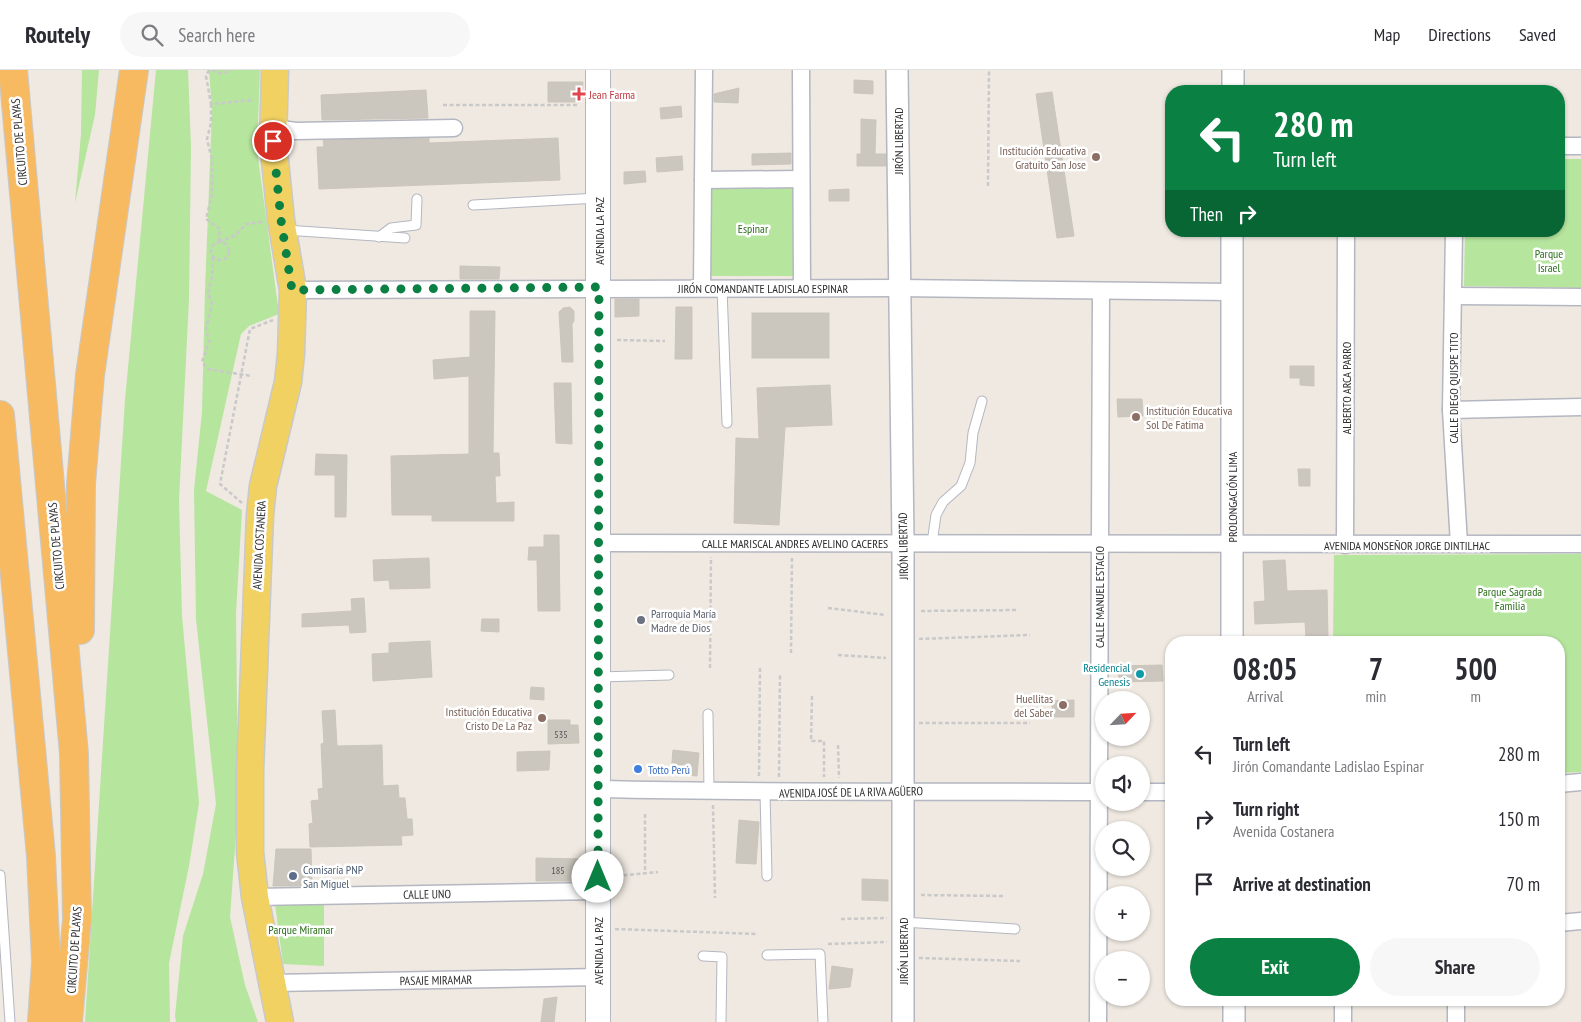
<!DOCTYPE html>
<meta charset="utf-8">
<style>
:root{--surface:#fff;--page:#f7f7f7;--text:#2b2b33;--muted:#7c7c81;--line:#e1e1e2;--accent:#0b8043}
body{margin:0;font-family:"PT Sans Narrow",sans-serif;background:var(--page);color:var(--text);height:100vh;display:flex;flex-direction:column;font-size:19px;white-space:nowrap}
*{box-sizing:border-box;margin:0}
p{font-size:16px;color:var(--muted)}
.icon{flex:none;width:28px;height:28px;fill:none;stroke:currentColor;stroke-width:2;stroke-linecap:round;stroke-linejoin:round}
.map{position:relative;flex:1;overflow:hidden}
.side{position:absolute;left:1165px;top:566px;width:400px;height:370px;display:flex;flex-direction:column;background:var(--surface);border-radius:20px;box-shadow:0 1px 4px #0004}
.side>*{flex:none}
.hud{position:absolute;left:1165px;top:15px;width:400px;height:152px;border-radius:20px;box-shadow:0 1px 4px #0004;background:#0b8043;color:#fff;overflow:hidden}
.needle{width:32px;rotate:65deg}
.buttons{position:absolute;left:1095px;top:621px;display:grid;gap:10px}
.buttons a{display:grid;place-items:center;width:55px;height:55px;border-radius:50%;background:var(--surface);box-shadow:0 1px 4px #0004;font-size:25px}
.pin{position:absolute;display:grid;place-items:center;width:42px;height:42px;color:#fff;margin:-21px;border:2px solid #fff;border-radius:50%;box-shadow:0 1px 5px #0007}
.me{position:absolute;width:55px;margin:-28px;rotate:0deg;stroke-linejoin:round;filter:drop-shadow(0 0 4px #0008)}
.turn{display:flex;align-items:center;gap:18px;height:105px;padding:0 25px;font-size:22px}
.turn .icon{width:65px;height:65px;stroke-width:2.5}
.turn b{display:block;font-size:35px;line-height:42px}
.then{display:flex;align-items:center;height:48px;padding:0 25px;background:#0003;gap:10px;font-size:19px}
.eta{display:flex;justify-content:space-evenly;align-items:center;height:85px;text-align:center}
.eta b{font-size:30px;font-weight:700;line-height:35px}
.primary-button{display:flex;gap:10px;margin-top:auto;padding:10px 25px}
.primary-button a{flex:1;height:58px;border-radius:30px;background:var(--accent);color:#fff;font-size:20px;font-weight:700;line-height:58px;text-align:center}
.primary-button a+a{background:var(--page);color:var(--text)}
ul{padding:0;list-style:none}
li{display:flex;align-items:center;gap:15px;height:65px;padding:0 25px}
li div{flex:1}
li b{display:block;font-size:19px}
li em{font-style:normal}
header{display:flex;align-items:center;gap:30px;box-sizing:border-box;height:70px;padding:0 25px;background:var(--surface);border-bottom:1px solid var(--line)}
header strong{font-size:24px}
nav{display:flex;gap:28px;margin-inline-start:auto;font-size:18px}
.search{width:350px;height:45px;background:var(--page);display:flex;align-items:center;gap:12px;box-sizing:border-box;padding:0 18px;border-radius:28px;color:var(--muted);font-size:19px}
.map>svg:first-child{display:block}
.green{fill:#b6e59e}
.building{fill:#cbc7bf;stroke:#cbc5ba}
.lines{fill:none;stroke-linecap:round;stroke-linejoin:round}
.service-casing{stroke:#b4b7c1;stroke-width:11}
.minor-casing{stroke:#b4b7c1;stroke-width:19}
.tertiary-casing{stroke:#b4b7c1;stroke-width:24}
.secondary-casing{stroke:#b4b7c1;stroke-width:26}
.primary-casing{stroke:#c9c9c9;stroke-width:29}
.trunk-casing{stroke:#c9c9c9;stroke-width:30}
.path{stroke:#c9c9c9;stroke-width:2.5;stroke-dasharray:4 2.5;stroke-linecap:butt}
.service{stroke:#fff;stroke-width:9}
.minor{stroke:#fff;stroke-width:16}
.tertiary{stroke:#fff;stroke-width:21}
.secondary{stroke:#fff;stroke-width:24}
.primary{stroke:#f2d163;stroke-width:26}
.trunk{stroke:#f8ba60;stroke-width:28}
.route{stroke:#0b8043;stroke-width:9;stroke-dasharray:0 16.2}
.health-dot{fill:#e0444e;stroke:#fff;stroke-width:2}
.education-dot{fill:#8d6e63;stroke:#fff;stroke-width:2}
.worship-dot{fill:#6b7280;stroke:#fff;stroke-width:2}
.culture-dot{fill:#0f9aa8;stroke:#fff;stroke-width:2}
.shop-dot{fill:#3f7fe0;stroke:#fff;stroke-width:2}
.service-dot{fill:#5c6f8a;stroke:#fff;stroke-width:2}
.labels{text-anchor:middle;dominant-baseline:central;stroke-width:5;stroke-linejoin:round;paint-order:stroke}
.number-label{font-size:10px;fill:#555452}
.health-label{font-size:12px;fill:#be3a42;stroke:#fff;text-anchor:start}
.street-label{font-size:12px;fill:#2e2e2e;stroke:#fff}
.education-label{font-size:12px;fill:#785e54;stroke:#fff;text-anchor:end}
.park-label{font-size:12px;fill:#2c6e1b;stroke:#fff}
.worship-label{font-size:12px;fill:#5b616d;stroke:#fff;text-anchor:start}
.culture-label{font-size:12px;fill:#0d838f;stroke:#fff;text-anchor:end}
.shop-label{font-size:12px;fill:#366cbe;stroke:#fff;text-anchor:start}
.service-label{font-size:12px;fill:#4e5e75;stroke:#fff;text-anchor:start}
</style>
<header>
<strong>Routely</strong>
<div class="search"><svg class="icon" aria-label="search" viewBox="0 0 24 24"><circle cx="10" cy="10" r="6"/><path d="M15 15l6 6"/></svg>Search here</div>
<nav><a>Map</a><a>Directions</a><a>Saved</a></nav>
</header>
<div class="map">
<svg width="1581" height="952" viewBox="0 0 1581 952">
<rect width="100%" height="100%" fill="#efe9e1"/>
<g class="green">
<polygon points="82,0 99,0 95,45 75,133 81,64"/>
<polygon points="156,0 188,0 191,77 189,229 179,430 182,546 199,733 189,796 169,893 170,952 85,952 125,330"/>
<polygon points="209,0 260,0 257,80 279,244 249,256 241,264 206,421 242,440 236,543 238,735 230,847 245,915 258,952 176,952 175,946 183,866 203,804 216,734 196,549 194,420 202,342 205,221 212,40"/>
<polygon points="1559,89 1581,89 1581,218 1464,216 1465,161 1559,161"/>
<polygon points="708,109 797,109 797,206 709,206"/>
<polygon points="1581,484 1581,702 1559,703 1559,572 1333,572 1334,485"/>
<polygon points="324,833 324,896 283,894 275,834"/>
</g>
<g class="building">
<polygon points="854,10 873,11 873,24 854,23"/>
<polygon points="548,12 583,12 582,32 548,32"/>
<polygon points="739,18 738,33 714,32 714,24"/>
<polygon points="426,20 428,48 322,50 321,25"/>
<polygon points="1052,22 1074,166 1057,168 1036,24"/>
<polygon points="681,36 682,47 661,49 660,38"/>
<polygon points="861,49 876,50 875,84 886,84 886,96 857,96 857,84 861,84"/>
<polygon points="429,68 429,73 558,68 560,110 319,119 317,77 324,77 323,70"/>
<polygon points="791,83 791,94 752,95 752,84"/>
<polygon points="682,86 683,100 657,102 656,88"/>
<polygon points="645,101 646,112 624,114 624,102"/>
<polygon points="849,119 849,131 829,131 829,120"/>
<polygon points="460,196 500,197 499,209 460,209"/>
<polygon points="615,229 639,229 639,246 615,247"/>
<polygon points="570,237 574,241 574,251 572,254 573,292 562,292 559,242 563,238"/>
<polygon points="676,237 692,237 692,289 675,289"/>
<polygon points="470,241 495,241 493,383 499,383 500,406 495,406 496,433 514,432 514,451 432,451 432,445 392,445 391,386 469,384 469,306 434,309 433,290 470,287"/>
<rect x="752" y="243" width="77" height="45"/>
<polygon points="1290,296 1314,296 1314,316 1300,315 1300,308 1290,308"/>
<polygon points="554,313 571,313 572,374 556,373"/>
<polygon points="830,315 832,355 785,357 779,455 734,453 736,368 759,369 757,318"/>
<polygon points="1117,329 1142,329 1143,346 1118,347"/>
<polygon points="316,384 347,385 346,447 335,447 335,405 315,405"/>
<polygon points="1298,399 1310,399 1310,416 1299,416"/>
<polygon points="544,465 559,465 560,541 538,541 537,490 528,490 529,477 544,477"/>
<polygon points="429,488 430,518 390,519 389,510 374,511 373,490"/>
<polygon points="1285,490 1287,521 1327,520 1328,568 1306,568 1305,552 1255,554 1254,532 1265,531 1263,491"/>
<polygon points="364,528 366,562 350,563 349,555 302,557 302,544 352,541 351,529"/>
<polygon points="482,549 499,549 499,562 481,561"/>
<polygon points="430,571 432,607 373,611 372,584 389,583 389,573"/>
<polygon points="1162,595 1163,611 1119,612 1118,596"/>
<polygon points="531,617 544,618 544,630 530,629"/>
<polygon points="1074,630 1074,647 1052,647 1052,631"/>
<polygon points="335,640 337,676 382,675 383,716 398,715 399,728 405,728 407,749 412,749 413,765 401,766 402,775 310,777 309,754 313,753 311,731 319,730 318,719 323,718 321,674 324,673 322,641"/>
<polygon points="548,650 570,650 570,655 578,655 579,673 548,674"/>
<polygon points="673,680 699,683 697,706 671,703"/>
<polygon points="550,681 549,700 517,701 517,682"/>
<polygon points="739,750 759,752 756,794 736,793"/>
<polygon points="276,779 311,779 312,816 273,816"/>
<polygon points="536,788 581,789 581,811 536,811"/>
<polygon points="862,809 888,810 888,831 862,830"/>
<polygon points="832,896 853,899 850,917 829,919"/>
<polygon points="557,927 554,952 541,952 544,929"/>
</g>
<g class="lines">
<defs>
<g id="service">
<polyline points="473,135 598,128"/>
<polyline points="285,160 405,168"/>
<polyline points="379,167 391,158 416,155 417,129"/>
<polyline points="722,218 727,353"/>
<polyline points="932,473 936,445 943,432 961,416 970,393 973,363 982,331"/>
<polyline points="599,607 669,605"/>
<polyline points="708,644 709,722"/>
<polyline points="765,723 767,806"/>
<polyline points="0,805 10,952"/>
<polyline points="903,852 1015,859"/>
<polyline points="767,885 820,884 823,952"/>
<polyline points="703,886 722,887 721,952"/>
</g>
<g id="minor">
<polyline points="801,0 802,218"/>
<polyline points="273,58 296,61 454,58"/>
<polyline points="1559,76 1581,76"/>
<polyline points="703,110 800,109"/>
<polyline points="1454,161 1451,340 1459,474"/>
<polyline points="702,218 704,0"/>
<polyline points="293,220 899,218 1232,222"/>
<polyline points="1453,226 1581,227"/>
<polyline points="1451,340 1581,337"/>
<path d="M599 473C926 473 1253 475 1581 474"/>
<polyline points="1345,475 1346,161"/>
<polyline points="1559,714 1581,712"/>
<path d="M598 719C767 723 935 721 1104 722"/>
<polyline points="1141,722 1171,722"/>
<polyline points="255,827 598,821"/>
<polyline points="1559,853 1581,851"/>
<polyline points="273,913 598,907"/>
<polyline points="1343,930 1343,952"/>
<polyline points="1456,930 1456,952"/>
<polyline points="1098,952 1101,222"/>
</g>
<g id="tertiary">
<polyline points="897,0 903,473 903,952"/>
<polyline points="1233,21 1233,0"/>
<polyline points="1232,572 1232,161"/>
<polyline points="1234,930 1234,952"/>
</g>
<polyline id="secondary" points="598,0 598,952"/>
<polyline id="primary" points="275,0 273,71 281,150 293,220 291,284 288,312 263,416 260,445 250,702 250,782 255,827 280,952"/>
<g id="trunk">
<polyline points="13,0 74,684 77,849 68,952"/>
<polyline points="0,345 41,786 46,892 42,952"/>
<polyline points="80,560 81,414 90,305 134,0"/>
</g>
</defs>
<use href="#service" class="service-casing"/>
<use href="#minor" class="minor-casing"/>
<use href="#tertiary" class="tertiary-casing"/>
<use href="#secondary" class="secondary-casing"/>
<use href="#primary" class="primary-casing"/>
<use href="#trunk" class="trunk-casing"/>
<g class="path">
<polyline points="209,0 206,6 211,34 254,30"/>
<polyline points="212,0 222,4 231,0"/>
<polyline points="211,34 211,53 207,69 212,90 212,125 206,149 220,159 219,172"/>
<polyline points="443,35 579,35"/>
<polyline points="988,116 989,0"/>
<circle cx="220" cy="181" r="9"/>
<polyline points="219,172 236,165 246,154 263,152"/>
<polyline points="213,187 212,207 208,223 212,233 206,259 209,272 202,292 208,299 213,300 252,306"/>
<polyline points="617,270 665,271"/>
<polyline points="242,433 220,414 250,259 273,250"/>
<polyline points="828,538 886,545"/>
<polyline points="921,541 1017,540"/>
<polyline points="919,569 1030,565"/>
<polyline points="791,583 792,487"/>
<polyline points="838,585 886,588"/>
<polyline points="710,598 711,487"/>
<polyline points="812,626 811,671 824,671 824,707"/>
<polyline points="919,653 1030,653"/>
<polyline points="838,675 839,708"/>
<polyline points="759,706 760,598"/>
<polyline points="779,707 780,603"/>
<polyline points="713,735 715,828"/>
<polyline points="645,744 645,804"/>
<polyline points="617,806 658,802"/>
<polyline points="921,825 1004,826"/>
<polyline points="841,849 887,848"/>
<polyline points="615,859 758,864"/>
<polyline points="828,874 887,872"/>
<polyline points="919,888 1020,891"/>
</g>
<use href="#service" class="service"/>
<use href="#minor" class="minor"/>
<use href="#tertiary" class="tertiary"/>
<use href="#secondary" class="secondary"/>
<use href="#primary" class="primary"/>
<use href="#trunk" class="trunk"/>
</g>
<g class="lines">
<polyline class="route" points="273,71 281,150 292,220 599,217 598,807"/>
</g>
<path class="health-dot" d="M576.5 16.5h5v5h5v5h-5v5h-5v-5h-5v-5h5z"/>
<g class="education-dot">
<circle cx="1096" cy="87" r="5"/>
<circle cx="1136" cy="347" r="5"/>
<circle cx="1063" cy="635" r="5"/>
<circle cx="542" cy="648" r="5"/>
</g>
<circle class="worship-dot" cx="641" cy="550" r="5"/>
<circle class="culture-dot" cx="1140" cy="604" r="5"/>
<circle class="shop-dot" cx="638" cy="699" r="5"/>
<circle class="service-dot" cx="293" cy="806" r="5"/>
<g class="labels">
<g class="number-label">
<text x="561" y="664">535</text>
<text x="558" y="800">185</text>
</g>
<g class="health-label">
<text x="589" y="24">Jean Farma</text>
</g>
<g class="street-label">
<text transform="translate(898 71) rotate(-90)">JIRÓN LIBERTAD</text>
<text transform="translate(19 72) rotate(-95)">CIRCUITO DE PLAYAS</text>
<text transform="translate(599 161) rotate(-90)">AVENIDA LA PAZ</text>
<text x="763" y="218">JIRÓN COMANDANTE LADISLAO ESPINAR</text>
<text transform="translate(1346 318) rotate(-90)">ALBERTO ARCA PARRO</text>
<text transform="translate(1453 318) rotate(-90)">CALLE DIEGO QUISPE TITO</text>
<text transform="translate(1232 427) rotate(-90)">PROLONGACIÓN LIMA</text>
<text x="795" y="473">CALLE MARISCAL ANDRES AVELINO CACERES</text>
<text transform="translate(259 475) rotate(-87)">AVENIDA COSTANERA</text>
<text x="1407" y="475">AVENIDA MONSEÑOR JORGE DINTILHAC</text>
<text transform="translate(56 476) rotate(-95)">CIRCUITO DE PLAYAS</text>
<text transform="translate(903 476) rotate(-91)">JIRÓN LIBERTAD</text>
<text transform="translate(1099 527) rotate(-90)">CALLE MANUEL ESTACIO</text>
<text transform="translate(851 722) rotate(-1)">AVENIDA JOSÉ DE LA RIVA AGÜERO</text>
<text transform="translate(427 824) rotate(-1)">CALLE UNO</text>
<text transform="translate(74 880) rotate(-86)">CIRCUITO DE PLAYAS</text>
<text transform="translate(598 881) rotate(-90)">AVENIDA LA PAZ</text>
<text transform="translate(903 881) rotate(-90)">JIRÓN LIBERTAD</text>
<text transform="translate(436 910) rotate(-1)">PASAJE MIRAMAR</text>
</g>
<g class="education-label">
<text x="1086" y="80">Institución Educativa<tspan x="1086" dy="14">Gratuito San Jose</tspan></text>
<text x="1146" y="340" text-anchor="start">Institución Educativa<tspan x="1146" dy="14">Sol De Fatima</tspan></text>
<text x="1053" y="628">Huellitas<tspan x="1053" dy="14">del Saber</tspan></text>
<text x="532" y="641">Institución Educativa<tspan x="532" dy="14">Cristo De La Paz</tspan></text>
</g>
<g class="park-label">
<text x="753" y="158">Espinar</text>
<text x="1549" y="183">Parque<tspan x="1549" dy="14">Israel</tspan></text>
<text x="1510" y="521">Parque Sagrada<tspan x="1510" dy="14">Familia</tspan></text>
<text x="301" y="859">Parque Miramar</text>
</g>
<g class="worship-label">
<text x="651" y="543">Parroquia María<tspan x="651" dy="14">Madre de Dios</tspan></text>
</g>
<g class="culture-label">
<text x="1130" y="597">Residencial<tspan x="1130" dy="14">Genesis</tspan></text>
</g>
<g class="shop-label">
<text x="648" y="699">Totto Perú</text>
</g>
<g class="service-label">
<text x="303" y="799">Comisaría PNP<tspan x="303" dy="14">San Miguel</tspan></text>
</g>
</g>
</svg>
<div class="buttons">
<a><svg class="needle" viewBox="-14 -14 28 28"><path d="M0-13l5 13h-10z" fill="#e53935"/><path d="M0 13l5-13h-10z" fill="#7c7c81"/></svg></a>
<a><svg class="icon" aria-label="sound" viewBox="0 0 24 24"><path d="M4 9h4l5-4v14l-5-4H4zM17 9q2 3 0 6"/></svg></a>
<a><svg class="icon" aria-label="search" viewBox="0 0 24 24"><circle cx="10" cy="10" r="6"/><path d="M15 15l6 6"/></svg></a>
<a>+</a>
<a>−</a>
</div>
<div class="pin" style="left:273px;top:71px;background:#d93025"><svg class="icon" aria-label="arrive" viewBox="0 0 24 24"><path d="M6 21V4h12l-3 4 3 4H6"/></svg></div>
<svg class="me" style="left:598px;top:807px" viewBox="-20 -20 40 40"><circle r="19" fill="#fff"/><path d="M0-13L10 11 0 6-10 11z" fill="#0b8043"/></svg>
<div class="hud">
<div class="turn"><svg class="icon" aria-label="left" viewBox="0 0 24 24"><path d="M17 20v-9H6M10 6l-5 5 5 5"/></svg><div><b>280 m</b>Turn left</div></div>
<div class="then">Then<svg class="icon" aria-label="right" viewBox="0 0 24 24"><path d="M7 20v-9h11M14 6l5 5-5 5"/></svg></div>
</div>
<section class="side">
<div class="eta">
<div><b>08:05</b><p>Arrival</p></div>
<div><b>7</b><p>min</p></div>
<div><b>500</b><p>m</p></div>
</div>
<ul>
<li><svg class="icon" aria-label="left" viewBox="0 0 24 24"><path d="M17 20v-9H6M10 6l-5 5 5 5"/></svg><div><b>Turn left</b><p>Jirón Comandante Ladislao Espinar</p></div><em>280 m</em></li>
<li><svg class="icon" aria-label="right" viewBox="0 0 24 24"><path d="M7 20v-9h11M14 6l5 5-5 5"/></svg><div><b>Turn right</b><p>Avenida Costanera</p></div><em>150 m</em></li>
<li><svg class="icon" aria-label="arrive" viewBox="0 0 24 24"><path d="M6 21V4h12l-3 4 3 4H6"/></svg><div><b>Arrive at destination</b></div><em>70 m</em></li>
</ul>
<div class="primary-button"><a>Exit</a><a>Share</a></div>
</section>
</div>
